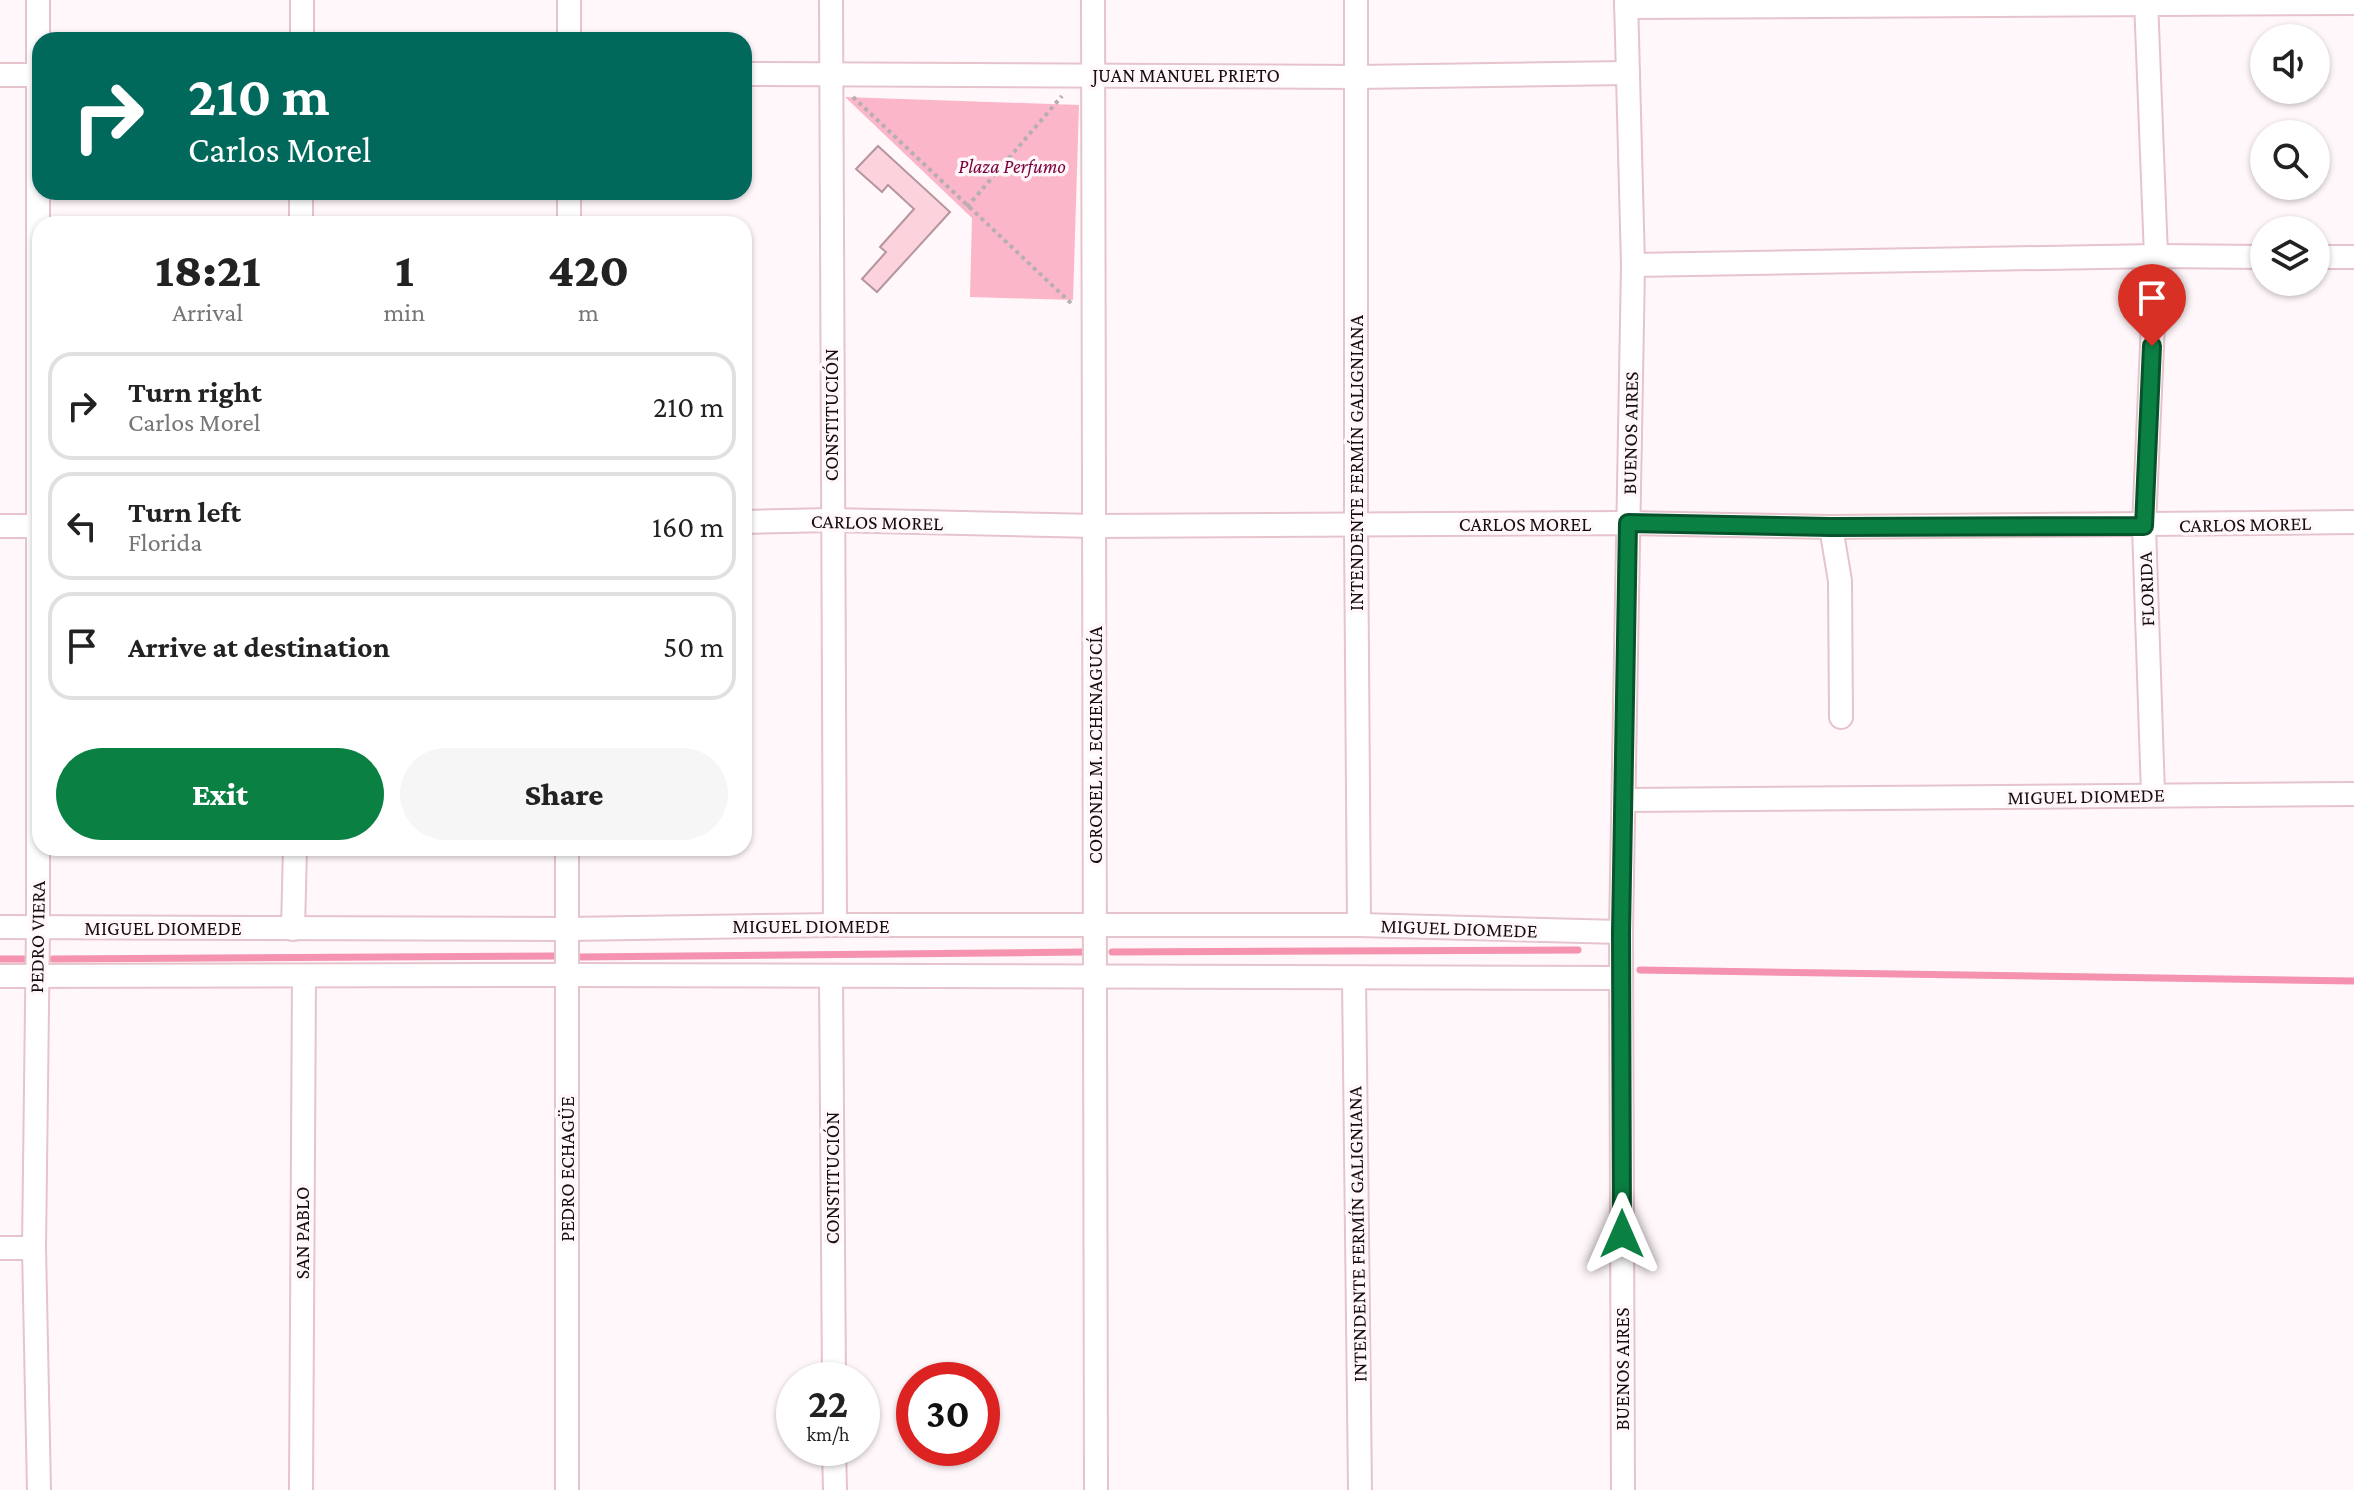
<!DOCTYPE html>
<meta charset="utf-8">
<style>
:root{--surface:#fff;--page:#f6f6f6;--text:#222;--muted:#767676;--line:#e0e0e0;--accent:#0b8043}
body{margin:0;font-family:"Crimson Pro",serif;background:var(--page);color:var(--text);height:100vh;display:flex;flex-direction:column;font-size:30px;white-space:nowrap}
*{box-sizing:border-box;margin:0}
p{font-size:26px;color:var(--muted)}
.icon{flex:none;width:44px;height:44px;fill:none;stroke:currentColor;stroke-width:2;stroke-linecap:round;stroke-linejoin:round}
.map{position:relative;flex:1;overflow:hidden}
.sheet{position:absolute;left:32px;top:216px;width:720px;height:640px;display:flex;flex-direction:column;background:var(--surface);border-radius:24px;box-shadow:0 2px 6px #0004}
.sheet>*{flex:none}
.hud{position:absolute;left:32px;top:32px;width:720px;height:168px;border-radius:24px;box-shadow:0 2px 6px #0004;background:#00695c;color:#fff;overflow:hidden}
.tools{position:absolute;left:2250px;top:24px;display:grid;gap:16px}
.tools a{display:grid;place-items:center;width:80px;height:80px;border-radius:50%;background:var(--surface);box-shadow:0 2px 6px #0004;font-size:40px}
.speed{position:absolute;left:776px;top:1362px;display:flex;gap:16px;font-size:40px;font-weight:700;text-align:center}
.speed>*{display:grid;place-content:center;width:104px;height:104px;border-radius:50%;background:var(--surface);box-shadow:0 2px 6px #0004;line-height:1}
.speed small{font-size:20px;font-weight:400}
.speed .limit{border:12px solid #d22;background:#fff;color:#111}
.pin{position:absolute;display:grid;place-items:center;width:68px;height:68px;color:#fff;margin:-82px -34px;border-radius:50% 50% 50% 0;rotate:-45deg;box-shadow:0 0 8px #0007}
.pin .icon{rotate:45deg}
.me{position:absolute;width:88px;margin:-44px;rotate:0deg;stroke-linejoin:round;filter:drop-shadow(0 0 6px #0008)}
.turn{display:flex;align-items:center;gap:28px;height:168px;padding:0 24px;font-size:36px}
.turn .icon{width:104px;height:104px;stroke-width:2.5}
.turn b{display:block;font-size:56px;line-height:68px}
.eta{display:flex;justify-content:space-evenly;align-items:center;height:136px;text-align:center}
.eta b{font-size:48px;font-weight:800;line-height:56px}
.cta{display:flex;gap:16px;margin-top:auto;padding:16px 24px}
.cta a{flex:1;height:92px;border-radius:48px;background:var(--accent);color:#fff;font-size:32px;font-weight:800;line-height:92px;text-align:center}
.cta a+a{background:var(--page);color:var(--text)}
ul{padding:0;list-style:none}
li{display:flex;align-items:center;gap:24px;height:108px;margin:0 16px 12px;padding:0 8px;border:4px solid var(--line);border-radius:24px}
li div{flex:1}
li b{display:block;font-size:30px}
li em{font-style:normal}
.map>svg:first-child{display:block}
.green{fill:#fcb6c9}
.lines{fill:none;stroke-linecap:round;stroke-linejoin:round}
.stream{stroke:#f492b0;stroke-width:7}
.building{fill:#fcd2dd;stroke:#b6969e;stroke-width:2}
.minor-casing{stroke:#e6c4cc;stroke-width:26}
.path{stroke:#b7aeb1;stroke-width:4;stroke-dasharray:4 4;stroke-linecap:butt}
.minor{stroke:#fff;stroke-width:22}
.route-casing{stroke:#07532c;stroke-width:20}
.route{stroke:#0b8043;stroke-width:14}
.labels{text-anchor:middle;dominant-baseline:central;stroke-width:7;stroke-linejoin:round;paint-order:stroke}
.street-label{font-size:20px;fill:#180d10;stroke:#fff7f9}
.park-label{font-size:20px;font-style:italic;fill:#7a003c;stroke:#fff7f9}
</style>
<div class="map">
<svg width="2354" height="1490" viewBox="0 0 2354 1490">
<rect width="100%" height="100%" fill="#fff7f9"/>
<polygon class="green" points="845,97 1079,105 1073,300 970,297 972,218"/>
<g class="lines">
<g class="stream">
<polyline points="1112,952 1578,950"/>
<polyline points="580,957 1082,952"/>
<polyline points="0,959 24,959"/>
<polyline points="53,959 554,956"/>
<polyline points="1640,970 2354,981"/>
</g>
</g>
<polygon class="building" points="878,146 950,212 877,292 862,279 886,252 880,247 914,209 888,185 882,192 856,169"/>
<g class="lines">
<defs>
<g id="minor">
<polyline points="38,0 38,927 34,1248 39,1490"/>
<polyline points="302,0 302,40"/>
<polyline points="831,0 835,925"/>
<polyline points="1093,0 1096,1490"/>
<polyline points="1356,0 1356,525 1359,925"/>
<polyline points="2146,0 2156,256 2144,526 2153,794"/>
<polyline points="1626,7 2354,3"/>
<polyline points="569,40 569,0"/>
<polyline points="744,74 1357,77 1628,73"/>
<polyline points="0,75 40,75"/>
<polyline points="301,224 301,192"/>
<polyline points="569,224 569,192"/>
<polyline points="2316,257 2354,257"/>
<polyline points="1633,265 2156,256 2264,257"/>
<polyline points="744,522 831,520 1095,526 1628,523 1831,527 2354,522"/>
<polyline points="0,526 40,526"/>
<polyline points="1831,527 1840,581 1841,717"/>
<path d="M1626 800C1868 800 2111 794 2354 794"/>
<polyline points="0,927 567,929 835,925 1359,925 1621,932"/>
<polyline points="293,929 295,848"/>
<polyline points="0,976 568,975 1621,978"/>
<polyline points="831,976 834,1380"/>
<polyline points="1354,978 1360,1490"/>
<polyline points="0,1248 34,1248"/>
<polyline points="834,1448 835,1490"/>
<polyline points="301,1490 304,977"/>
<polyline points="567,1490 567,848"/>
<polyline points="1623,1490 1621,932 1633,265 1626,0"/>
</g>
</defs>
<use href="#minor" class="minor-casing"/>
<g class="path">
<polyline points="853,97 1073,305"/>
<polyline points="967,207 1062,96"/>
</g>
<use href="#minor" class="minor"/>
</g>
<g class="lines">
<defs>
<polyline id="route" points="1622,1234 1621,932 1628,523 1831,527 2144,526 2152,346"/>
</defs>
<use href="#route" class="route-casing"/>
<use href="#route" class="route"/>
</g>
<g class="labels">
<g class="street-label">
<text x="1186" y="75">JUAN MANUEL PRIETO</text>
<text transform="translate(831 415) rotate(-90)">CONSTITUCIÓN</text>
<text transform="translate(1630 433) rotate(-89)">BUENOS AIRES</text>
<text transform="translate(1356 463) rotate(-90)">INTENDENTE FERMÍN GALIGNIANA</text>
<text transform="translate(877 522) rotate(1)">CARLOS MOREL</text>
<text x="1525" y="524">CARLOS MOREL</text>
<text transform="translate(2245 524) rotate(-1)">CARLOS MOREL</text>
<text transform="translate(2146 589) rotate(-92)">FLORIDA</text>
<text transform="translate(1095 745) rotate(-90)">CORONEL M. ECHENAGUCÍA</text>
<text transform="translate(2086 796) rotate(-1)">MIGUEL DIOMEDE</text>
<text x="811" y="926">MIGUEL DIOMEDE</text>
<text x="163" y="928">MIGUEL DIOMEDE</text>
<text transform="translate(1459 928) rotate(2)">MIGUEL DIOMEDE</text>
<text transform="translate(37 937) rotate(-89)">PEDRO VIERA</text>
<text transform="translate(567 1169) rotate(-90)">PEDRO ECHAGÜE</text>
<text transform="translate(832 1178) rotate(-90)">CONSTITUCIÓN</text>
<text transform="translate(302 1233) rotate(-90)">SAN PABLO</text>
<text transform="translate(1357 1234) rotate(-91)">INTENDENTE FERMÍN GALIGNIANA</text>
<text transform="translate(1622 1369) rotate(-90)">BUENOS AIRES</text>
</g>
<g class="park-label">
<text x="1012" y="166">Plaza Perfumo</text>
</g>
</g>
</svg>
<div class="tools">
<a><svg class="icon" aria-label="sound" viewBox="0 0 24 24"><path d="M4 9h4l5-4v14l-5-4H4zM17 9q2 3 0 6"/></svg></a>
<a><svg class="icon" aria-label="search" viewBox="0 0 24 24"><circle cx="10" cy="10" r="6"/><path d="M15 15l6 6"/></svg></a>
<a><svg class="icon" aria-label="layers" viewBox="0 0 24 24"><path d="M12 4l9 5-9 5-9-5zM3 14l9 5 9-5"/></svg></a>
</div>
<div class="speed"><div>22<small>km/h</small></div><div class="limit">30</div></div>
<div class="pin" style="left:2152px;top:346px;background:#d93025"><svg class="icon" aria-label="arrive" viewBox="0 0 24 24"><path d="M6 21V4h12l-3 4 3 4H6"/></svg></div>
<svg class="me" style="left:1622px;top:1234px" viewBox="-20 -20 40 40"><path d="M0-17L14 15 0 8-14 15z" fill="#0b8043" stroke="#fff" stroke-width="4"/></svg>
<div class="hud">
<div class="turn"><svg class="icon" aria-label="right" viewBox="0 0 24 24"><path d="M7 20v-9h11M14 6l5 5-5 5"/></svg><div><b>210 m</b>Carlos Morel</div></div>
</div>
<section class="sheet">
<div class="eta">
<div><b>18:21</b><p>Arrival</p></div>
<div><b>1</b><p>min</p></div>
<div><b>420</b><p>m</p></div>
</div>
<ul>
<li><svg class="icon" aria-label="right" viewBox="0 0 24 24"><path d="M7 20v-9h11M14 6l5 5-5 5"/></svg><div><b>Turn right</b><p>Carlos Morel</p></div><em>210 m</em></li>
<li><svg class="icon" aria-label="left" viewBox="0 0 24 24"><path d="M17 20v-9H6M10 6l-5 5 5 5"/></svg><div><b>Turn left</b><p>Florida</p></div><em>160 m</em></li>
<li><svg class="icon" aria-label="arrive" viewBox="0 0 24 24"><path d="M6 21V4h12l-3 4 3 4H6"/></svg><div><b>Arrive at destination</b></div><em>50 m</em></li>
</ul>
<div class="cta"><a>Exit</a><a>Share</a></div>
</section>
</div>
